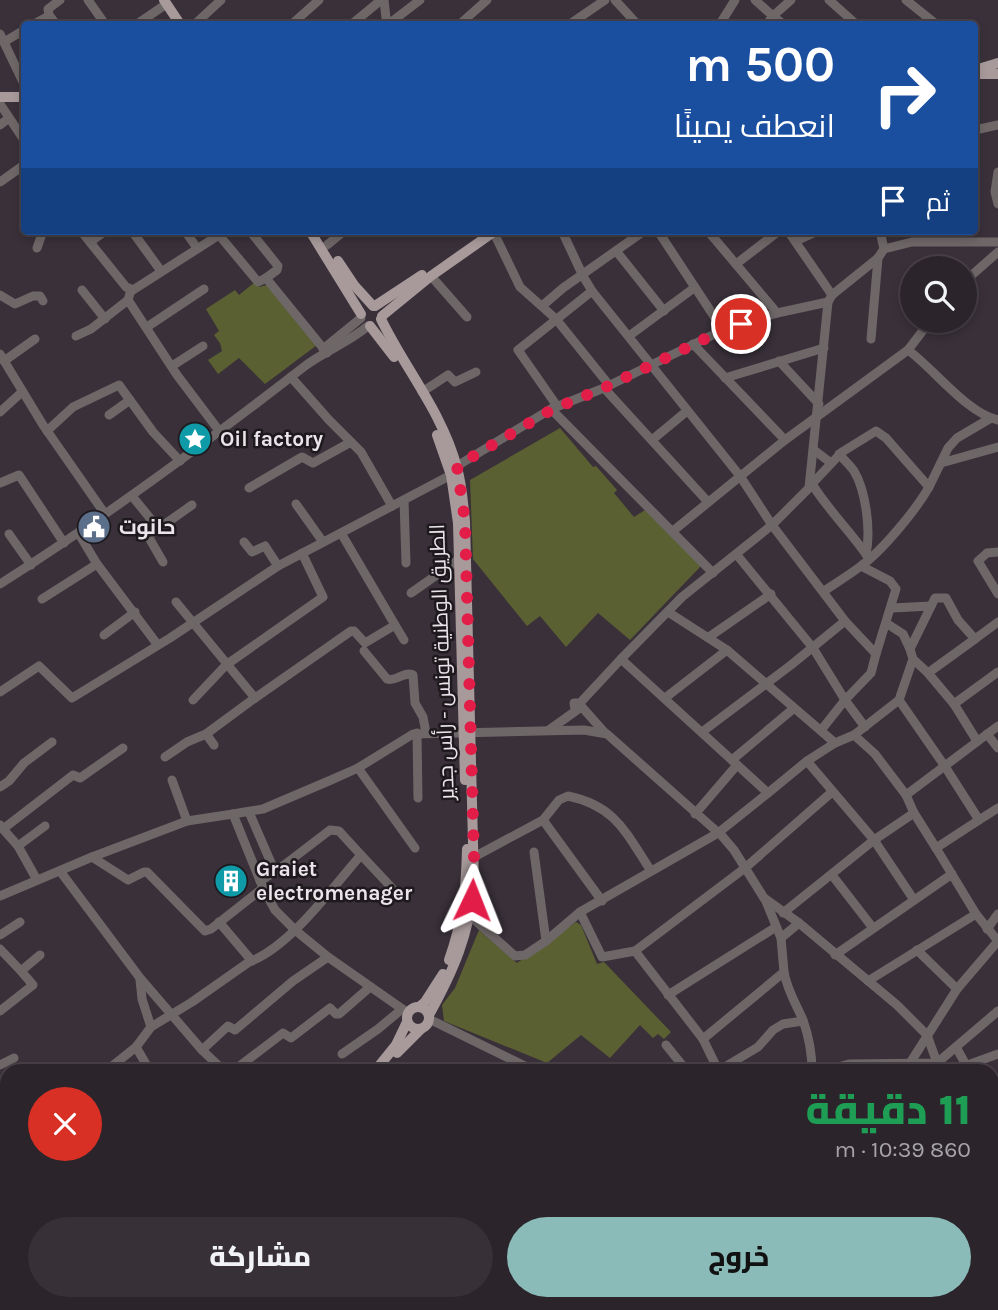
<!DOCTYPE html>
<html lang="ar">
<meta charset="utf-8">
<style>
:root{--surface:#2b242b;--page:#373037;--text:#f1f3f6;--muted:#a6a4a9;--line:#474147;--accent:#8bbbb9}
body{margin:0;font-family:Karla,Cairo,sans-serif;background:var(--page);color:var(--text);direction:rtl;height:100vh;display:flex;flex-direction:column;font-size:26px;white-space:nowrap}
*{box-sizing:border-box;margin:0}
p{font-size:23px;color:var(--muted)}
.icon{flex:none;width:38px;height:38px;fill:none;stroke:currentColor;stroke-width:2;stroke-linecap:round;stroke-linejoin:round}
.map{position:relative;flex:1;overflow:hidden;direction:ltr}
.details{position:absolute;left:0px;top:1064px;width:999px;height:247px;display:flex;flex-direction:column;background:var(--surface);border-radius:21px 21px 0 0;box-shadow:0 4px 10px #0003,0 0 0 2px var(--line);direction:rtl}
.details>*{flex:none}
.banner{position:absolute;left:21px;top:21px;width:957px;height:214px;border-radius:7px;box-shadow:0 4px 10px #0003,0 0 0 2px var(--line);direction:rtl;background:#1a4fa0;color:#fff;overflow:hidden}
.fabs{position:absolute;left:900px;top:256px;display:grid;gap:14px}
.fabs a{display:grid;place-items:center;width:77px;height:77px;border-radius:50%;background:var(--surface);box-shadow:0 4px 10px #0003,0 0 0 2px var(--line);font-size:35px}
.pin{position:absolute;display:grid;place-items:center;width:60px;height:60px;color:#fff;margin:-30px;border:4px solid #fff;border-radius:50%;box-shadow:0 2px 7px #0007}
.me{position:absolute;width:77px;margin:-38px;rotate:2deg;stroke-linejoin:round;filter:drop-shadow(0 0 5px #0008)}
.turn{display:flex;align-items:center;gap:24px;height:147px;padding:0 28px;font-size:32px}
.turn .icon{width:91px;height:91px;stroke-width:2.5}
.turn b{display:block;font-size:49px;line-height:60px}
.then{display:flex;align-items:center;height:66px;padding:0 28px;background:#0003;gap:14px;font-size:26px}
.round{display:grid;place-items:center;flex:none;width:74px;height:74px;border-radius:37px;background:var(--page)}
.overview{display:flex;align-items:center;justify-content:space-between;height:119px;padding:0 28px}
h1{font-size:42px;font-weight:800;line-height:52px;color:#1e9e55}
.action{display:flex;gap:14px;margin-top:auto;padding:14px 28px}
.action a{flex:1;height:80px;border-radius:42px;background:var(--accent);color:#111;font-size:28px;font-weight:800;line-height:80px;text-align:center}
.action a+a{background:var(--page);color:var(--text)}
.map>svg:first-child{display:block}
.green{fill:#5b6033}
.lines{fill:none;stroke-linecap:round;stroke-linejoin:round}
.minor{stroke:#6e6768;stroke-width:9}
.major{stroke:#a89a9b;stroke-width:10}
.route{stroke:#e11d48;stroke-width:12;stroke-dasharray:0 21.6}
.labels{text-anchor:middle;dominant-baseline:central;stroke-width:5;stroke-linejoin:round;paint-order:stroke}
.poi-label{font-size:21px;font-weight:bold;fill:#ebe5eb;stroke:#1e191d;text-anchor:start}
.street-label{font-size:21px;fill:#ebe5eb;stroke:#1e191d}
</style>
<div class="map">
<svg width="998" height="1310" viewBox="0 0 998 1310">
<rect width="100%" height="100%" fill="#393039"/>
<g class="green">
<polygon points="255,282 259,287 267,285 317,345 265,384 239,358 218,374 208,360 222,351 220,343 214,335 219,331 206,309 235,290 239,295"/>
<polygon points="560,428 593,467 596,466 617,490 614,493 634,517 645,510 700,563 700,567 630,640 598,613 566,647 540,616 527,626 473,559 470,480"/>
<polygon points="576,922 581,925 597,964 604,962 671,1032 664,1039 658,1034 653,1038 640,1025 610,1058 581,1035 547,1063 444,1021 442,1005 455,988 479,930 517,963"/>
</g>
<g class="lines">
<g class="minor">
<polyline points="88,0 105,24"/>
<polyline points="384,0 386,18 390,23 420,0"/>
<polyline points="615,0 637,24"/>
<polyline points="755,0 773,16 791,0"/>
<polyline points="829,0 856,24"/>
<polyline points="906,0 936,24"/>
<polyline points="34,24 49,16"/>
<polyline points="56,24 49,15 48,9 60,0"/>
<polyline points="137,24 162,7"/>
<polyline points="195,24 221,0"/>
<polyline points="292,24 319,0"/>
<polyline points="352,24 381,0"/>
<polyline points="460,24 487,0"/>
<polyline points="570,24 605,0"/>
<polyline points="720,24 735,0"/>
<polyline points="767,24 773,16 783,24"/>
<polyline points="920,24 930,21"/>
<polyline points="0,34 24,84"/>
<polyline points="4,42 24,30"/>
<polyline points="0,104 24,140"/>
<polyline points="0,125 9,118"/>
<polyline points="975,130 998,125"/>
<polyline points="998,172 995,192 998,204"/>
<polyline points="0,182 24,165"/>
<polyline points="81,231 126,287 133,290 219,235"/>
<polyline points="132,231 161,271"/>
<polyline points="185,231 197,248"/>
<polyline points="225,231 219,235 258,282 266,278"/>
<polyline points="250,231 278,266 277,270 266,278 327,353"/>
<polyline points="493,231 520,287 556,319 609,385"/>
<polyline points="562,231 583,276 592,291 740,476 772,525 845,621 876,654 896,589 890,581 861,566"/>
<polyline points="658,231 723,330"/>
<polyline points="708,231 777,313"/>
<polyline points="788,231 832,295"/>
<polyline points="880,231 884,249"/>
<polyline points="796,241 818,231"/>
<polyline points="90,242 105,231"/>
<polyline points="327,245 344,231"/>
<polyline points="37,248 43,231"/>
<polyline points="617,252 664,311"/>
<polyline points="736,264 779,231"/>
<polyline points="431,276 467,317"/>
<polyline points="964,282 998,252"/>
<polyline points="82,290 105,319"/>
<polyline points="131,290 128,300 177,375 220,432"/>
<polyline points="0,295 15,304 33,296 40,296 43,301"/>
<polyline points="542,306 563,288 644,231"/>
<polyline points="147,327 204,289"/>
<polyline points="76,336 91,329 128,300"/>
<polyline points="629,336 694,288"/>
<polyline points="871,339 878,258"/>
<path d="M693 344 785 440 908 350C935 370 967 413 998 420"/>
<polyline points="323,349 361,318"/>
<polyline points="908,350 931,320"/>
<polyline points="0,354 43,425 105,514"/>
<polyline points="4,361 35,339"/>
<polyline points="779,361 819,404"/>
<polyline points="172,366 203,346"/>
<polyline points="291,377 329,420 361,452 392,506"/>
<polyline points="725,378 824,348"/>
<polyline points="604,388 708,502"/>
<polyline points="422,392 448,375 455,382 476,372"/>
<polyline points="557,406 518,350 592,291"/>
<polyline points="551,409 713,573"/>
<polyline points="0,412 22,392"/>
<polyline points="109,415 130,400"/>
<polyline points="47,431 73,407 119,385 153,432 180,461"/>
<polyline points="652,440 687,411"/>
<polyline points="814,450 831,463"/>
<path d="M839 454C844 460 850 465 854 471 866 491 871 531 866 554"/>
<polyline points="941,463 998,447"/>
<polyline points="457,466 551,409 604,388 723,330 777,313 828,302"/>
<polyline points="0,483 19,475 64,543"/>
<path d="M812 484C829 511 850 531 868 557"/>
<polyline points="809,487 842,452 876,431 886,438 929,487 948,448 957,438 991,418"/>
<polyline points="249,488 302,457 313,463 351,442"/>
<polyline points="132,496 158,528"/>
<polyline points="404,500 406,563"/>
<polyline points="296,504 323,542"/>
<polyline points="673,531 785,440"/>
<polyline points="341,533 395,625"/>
<polyline points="9,534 31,565"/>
<polyline points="79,534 97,564 157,644"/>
<polyline points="244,542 252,552 265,546 278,566"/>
<polyline points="998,552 987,553 978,561 998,594"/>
<polyline points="737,555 813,648 845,700 822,729"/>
<polyline points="163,562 148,536 192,505"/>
<path d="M0 584C106 517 206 443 305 366 325 351 349 342 368 326"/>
<path d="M824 591C836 583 849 575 861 566 882 551 916 510 929 487"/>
<polyline points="411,593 458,560"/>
<polyline points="42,599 97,564"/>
<polyline points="176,602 255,698 351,631 354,631 365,643 395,625 404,640"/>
<polyline points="892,608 931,606"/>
<polyline points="668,612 727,650 835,743"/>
<polyline points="886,623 903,634 910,649"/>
<polyline points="104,635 135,612"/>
<polyline points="709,637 771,594"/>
<polyline points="975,639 998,622"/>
<path d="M364 651 387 679C397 682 403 671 413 675L415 703 423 717 426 733"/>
<polyline points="913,659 928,673 954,704 998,672"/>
<polyline points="0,692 39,666 72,698 170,638 278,566 451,475"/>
<polyline points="665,698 727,650"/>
<polyline points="193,700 226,665 323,597 302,553"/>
<polyline points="899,700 944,765 979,820 998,808"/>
<polyline points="580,703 574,703 575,709 581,708 580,703 621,659 682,597 772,525 809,488 828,302 832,295 878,258 884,249 912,242 998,242"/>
<polyline points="954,704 977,741"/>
<polyline points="581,706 605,733"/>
<polyline points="865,727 845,700 871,673 876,654"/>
<polyline points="549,730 577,710"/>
<polyline points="702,732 791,665 845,621"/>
<polyline points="417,733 418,798"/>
<polyline points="206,734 214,745"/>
<polyline points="987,734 998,748"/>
<polyline points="854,735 875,754 906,795 998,726"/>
<polyline points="165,757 187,742 206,734 255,698"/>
<polyline points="732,760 793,709"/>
<polyline points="807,761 874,840 914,813"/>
<polyline points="358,768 415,848"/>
<polyline points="172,780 187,821"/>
<polyline points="0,787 9,781 24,763 52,742"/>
<polyline points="768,793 807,761 835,743 854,735 899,700 913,659 910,649 935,598 946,598 958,620 975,639 928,673"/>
<polyline points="906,795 914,813 936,848"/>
<polyline points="249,812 275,872 260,881"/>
<polyline points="695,814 737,765"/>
<polyline points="543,820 602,901"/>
<polyline points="0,825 3,829 73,775 80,778 123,748"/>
<polyline points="3,829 18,846 37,880"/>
<polyline points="18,846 45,826"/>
<polyline points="534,852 546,941"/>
<polyline points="92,857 128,880 144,872 147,872 205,931 211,929 263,888"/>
<path d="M474 857 543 820 559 800 568 796C616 806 626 833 651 871"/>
<polyline points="60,871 140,978 202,1050 224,1071"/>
<polyline points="275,872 330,830 339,831 361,855"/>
<polyline points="832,875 873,928"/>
<polyline points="0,896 92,857 187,821 233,814"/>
<polyline points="580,912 602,957 635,951 745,868 832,792"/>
<polyline points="783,913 874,840 914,900"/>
<polyline points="471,917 515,956 525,955 546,941 580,912 718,833 768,793 621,659"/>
<polyline points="219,922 252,961"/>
<polyline points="987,929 998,914"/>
<polyline points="0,935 20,922"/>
<polyline points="781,938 799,923"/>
<polyline points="0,949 21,971 40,955"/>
<polyline points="917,950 957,989"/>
<polyline points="635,951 703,1039 784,972 781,938 765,899"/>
<polyline points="835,955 952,874"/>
<path d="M784 972C787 990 796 1004 803 1020 809 1037 812 1053 812 1071"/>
<polyline points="140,980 142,999 151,1027"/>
<polyline points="868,981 976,914"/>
<polyline points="668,995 776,927"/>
<polyline points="0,1011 33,985 21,971"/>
<polyline points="408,1013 328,957 295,930 275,910 263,888 233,814 263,809 331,780 358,768 413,734 584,730 607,734 722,836 734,850 764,898 799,923 897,1005 927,1035 940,1071"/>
<polyline points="429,1019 535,1071"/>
<polyline points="703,1039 718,1070"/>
<polyline points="666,1045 687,1071"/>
<polyline points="136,1047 150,1071"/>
<polyline points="956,1047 966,1065"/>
<polyline points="202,1050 228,1026 235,1030 293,981 328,957"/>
<polyline points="342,1054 378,1029 402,1009"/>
<polyline points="0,1065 14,1058"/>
<polyline points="626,1069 628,1071"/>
<path d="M106 1071 136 1047 151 1027 192 1002 249 962C290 947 332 888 361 855L392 888"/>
<polyline points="233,1071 283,1033 291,1038 330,1008 336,1014 339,1014 370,987"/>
<polyline points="718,1071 758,1047 773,1030 783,1024 803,1021"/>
<polyline points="823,1071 849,1064 937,1063 998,1011"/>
<polyline points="905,1071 957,989 998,941 976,914 936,848 979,820"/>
<polyline points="951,1071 998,1054"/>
<polyline points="992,1106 998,1107"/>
<polyline points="0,1143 7,1139"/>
<polyline points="0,1156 7,1159"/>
<polyline points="992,1165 998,1166"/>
<polyline points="0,1191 7,1198"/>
<polyline points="992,1226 998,1227"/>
<polyline points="0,1268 7,1275"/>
<polyline points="992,1281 998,1278"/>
<polyline points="37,1304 43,1310"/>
<polyline points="111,1304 117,1310"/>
<polyline points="276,1304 284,1310"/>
<polyline points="615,1304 647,1304"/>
<polyline points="841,1304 913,1310"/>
<polyline points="444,1310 450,1304"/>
<polyline points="499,1310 504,1304"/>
<polyline points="535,1310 540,1304"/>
<polyline points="668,1310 668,1304"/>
<polyline points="738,1310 742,1304"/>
<polyline points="922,1310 922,1304"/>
<polyline points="928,1310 946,1304"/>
</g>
<g class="major">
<polyline points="164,0 180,24"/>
<polyline points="975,70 998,63"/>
<polyline points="975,74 998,74"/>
<polyline points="0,97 24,97"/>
<polyline points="310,231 361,314"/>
<polyline points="338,261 354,285 373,306"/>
<polyline points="375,306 422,275"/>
<polyline points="382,316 431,276 495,231"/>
<path d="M381 319C405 369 443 413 457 468 462 485 463 503 465 521L474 883C469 935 454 970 429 1015"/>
<polyline points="370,326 394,357"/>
<polyline points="437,435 451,475 458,523 465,780"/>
<path d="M449 960C463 920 466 891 467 849"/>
<circle cx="418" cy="1018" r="11"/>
<polyline points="419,1007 425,1002 443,974"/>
<polyline points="397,1053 421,1029"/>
<polyline points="375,1071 396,1045 407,1022"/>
<polyline points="188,1310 194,1304"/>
</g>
</g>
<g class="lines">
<polyline class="route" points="472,900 474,857 465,521 457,466 551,410 604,388 723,330 741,324"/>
</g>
<defs>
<symbol id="sight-disc" viewBox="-11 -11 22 22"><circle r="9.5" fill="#0f9aa8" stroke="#1e191d"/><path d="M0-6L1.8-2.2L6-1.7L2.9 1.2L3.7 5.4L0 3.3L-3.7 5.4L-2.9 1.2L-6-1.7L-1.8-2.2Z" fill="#fff"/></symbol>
<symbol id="civic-disc" viewBox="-11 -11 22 22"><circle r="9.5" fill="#5c6f8a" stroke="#1e191d"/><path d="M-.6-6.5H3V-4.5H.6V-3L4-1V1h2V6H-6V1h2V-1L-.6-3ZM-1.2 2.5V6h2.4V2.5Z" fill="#fff"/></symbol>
<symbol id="building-disc" viewBox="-11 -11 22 22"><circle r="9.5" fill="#0f9aa8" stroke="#1e191d"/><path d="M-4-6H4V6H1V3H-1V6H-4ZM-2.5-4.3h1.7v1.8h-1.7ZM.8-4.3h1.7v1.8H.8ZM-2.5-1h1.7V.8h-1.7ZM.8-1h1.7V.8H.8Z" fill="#fff"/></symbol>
</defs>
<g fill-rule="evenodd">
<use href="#sight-disc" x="176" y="420" width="38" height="38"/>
<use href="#civic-disc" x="75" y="508" width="38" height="38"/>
<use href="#building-disc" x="212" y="862" width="38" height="38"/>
</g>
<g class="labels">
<g class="poi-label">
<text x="220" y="439">Oil factory</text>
<text x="119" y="527">حانوت</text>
<text x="256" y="869">Graiet<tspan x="256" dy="24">electromenager</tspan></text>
</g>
<g class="street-label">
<text transform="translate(442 662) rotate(-92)">الطريق الوطنية تونس - رأس جدير</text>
</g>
</g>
</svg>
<div class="fabs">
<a><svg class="icon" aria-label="search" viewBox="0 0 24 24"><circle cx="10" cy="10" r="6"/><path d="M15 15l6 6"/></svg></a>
</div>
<div class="pin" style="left:741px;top:324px;background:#d93025"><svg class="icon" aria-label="arrive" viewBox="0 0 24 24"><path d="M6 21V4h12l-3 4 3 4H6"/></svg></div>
<svg class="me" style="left:472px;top:900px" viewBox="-20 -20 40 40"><path d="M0-17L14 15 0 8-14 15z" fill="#e11d48" stroke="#fff" stroke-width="4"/></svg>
<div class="banner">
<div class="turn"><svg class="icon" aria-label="right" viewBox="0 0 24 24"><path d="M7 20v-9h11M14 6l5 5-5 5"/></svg><div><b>500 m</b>انعطف يمينًا</div></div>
<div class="then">ثم<svg class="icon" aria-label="arrive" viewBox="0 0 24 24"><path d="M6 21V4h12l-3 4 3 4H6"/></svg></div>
</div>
<section class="details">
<div class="overview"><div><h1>11 دقيقة</h1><p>860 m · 10:39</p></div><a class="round" style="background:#d93025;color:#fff"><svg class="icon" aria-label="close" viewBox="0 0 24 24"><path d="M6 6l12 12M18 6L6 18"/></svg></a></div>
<div class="action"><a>خروج</a><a>مشاركة</a></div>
</section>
</div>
